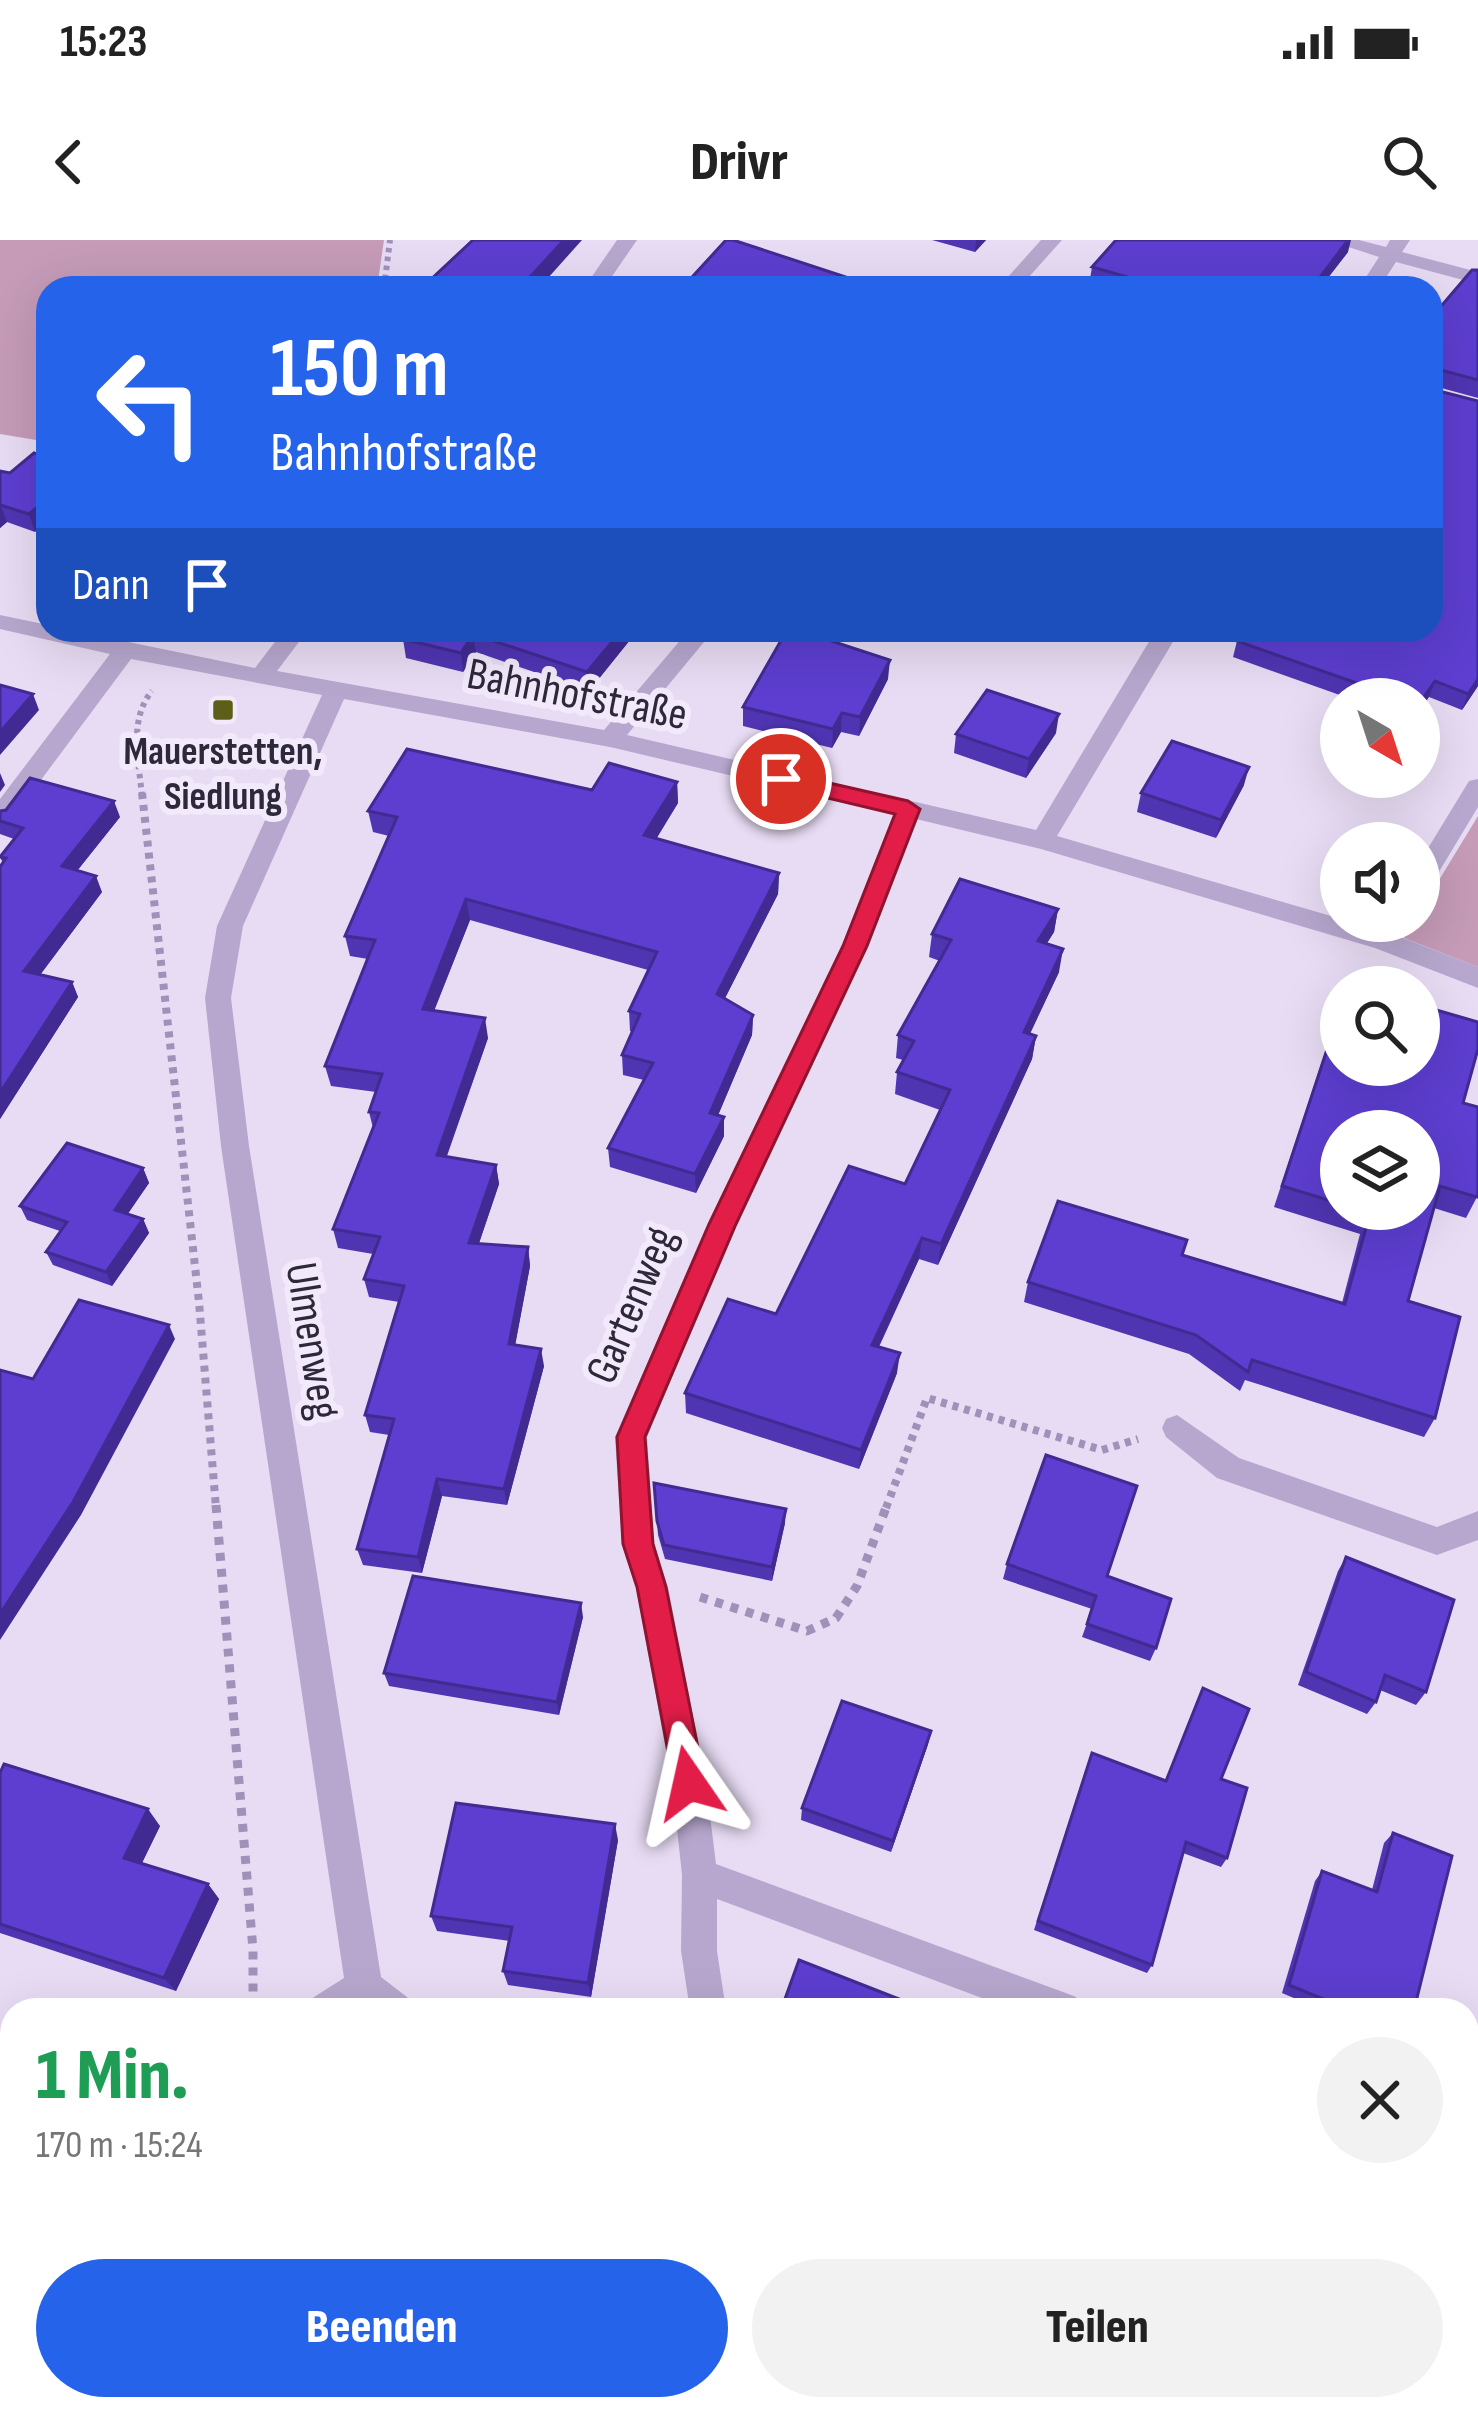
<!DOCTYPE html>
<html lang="de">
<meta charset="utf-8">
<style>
:root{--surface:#fff;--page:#f2f2f2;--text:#222;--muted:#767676;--accent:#2563eb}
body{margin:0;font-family:"Sofia Sans Condensed",sans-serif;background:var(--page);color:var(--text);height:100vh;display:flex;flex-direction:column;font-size:45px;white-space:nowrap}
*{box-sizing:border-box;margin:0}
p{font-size:39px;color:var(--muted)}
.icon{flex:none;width:66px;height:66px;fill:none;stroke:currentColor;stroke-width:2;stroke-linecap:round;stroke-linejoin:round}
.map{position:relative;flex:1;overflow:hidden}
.sheet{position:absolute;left:0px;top:1758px;width:1479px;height:423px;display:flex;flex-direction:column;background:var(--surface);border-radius:36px 36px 0 0;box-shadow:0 12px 48px #0002}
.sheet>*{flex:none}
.hud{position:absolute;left:36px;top:36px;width:1407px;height:366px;border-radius:36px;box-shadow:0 12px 48px #0002;background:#2563eb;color:#fff;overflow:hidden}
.needle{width:78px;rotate:141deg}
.tools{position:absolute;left:1320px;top:438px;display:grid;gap:24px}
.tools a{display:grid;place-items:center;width:120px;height:120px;border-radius:50%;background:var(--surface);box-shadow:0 12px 48px #0002;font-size:60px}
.pin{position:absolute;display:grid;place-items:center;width:102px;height:102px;color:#fff;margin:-51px;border:6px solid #fff;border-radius:50%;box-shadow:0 3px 12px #0007}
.me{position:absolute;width:132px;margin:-66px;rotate:349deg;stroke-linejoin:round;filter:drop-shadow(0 0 9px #0008)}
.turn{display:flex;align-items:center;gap:42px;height:252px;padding:0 36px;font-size:54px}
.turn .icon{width:156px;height:156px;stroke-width:2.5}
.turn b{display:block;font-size:84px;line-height:102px}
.then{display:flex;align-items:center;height:114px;padding:0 36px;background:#0003;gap:24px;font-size:45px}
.round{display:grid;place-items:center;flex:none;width:126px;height:126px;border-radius:63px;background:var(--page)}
.overview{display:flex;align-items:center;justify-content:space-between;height:204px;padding:0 36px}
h1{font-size:72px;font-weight:800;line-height:90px;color:#1e9e55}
.primary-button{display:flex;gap:24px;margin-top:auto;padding:24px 36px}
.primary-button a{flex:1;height:138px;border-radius:72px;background:var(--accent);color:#fff;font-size:48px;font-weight:800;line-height:138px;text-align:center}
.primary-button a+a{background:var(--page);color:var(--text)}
.status{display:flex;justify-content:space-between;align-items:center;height:84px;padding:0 60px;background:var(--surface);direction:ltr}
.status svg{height:33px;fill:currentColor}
header{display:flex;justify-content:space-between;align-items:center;height:156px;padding:0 36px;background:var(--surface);font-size:54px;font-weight:800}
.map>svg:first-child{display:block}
.green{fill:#c59bb8}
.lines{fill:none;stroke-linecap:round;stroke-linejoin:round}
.path-far2{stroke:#a191ba;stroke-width:6;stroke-dasharray:4.5 4.5;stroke-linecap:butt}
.path-far1{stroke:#a191ba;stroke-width:8;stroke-dasharray:6 6;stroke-linecap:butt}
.path{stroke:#a191ba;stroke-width:9;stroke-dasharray:8 8;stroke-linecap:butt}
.minor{fill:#b7a7ce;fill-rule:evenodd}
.wall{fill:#5035b3;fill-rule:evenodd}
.shaded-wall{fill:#412b92}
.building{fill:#5d3ed0;stroke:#412b92;stroke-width:3}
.route{fill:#e11d48;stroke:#92132f;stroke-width:3}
.poi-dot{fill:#5d5f19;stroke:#f2e9fb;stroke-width:4.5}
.labels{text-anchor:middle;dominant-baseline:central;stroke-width:12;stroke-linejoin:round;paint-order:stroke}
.far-poi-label{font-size:39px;font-weight:bold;fill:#2d283a;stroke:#f2e9fb}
.street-label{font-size:45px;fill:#2d283a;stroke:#f2e9fb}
</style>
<div class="status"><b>15:23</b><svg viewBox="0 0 49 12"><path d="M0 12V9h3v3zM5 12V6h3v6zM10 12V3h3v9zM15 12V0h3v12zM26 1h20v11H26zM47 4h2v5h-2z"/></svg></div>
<header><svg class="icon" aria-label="back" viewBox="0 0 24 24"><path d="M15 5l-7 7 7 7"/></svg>Drivr<svg class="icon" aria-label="search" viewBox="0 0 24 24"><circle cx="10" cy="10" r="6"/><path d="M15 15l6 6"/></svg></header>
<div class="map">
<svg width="1478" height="2180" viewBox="0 0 1478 2180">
<rect width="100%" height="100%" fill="#e8dcf4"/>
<g class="green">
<polygon points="0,0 384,0 377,48 48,48 48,202 0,194"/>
<polygon points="1478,576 1478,727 1404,698 1414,681 1419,681 1419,673"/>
</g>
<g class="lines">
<g class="path-far2">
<polyline points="384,48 390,0"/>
<path d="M142 556C139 522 128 480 152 451"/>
</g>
<g class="path-far1">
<polyline points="142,553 199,1062 216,1268"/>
<polyline points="886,1268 927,1158 1102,1210 1138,1199"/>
</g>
<g class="path">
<polyline points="216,1265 253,1710 253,1770"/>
<polyline points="700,1357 807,1391 836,1378 857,1346 887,1265"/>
<polyline points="271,2169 272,2180"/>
</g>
<g class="minor">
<polygon points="617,0 637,0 604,48 584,48"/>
<polygon points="1041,0 1062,0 1019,48 998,48"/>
<polygon points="1327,0 1359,0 1386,7 1390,0 1410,0 1402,12 1478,32 1478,44 1396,22 1379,48 1359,48 1379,17"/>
<polygon points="0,375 48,385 48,390 70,390 255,428 284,390 308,390 277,431 604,490 689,390 714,390 627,495 1036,590 1156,390 1180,390 1057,596 1393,694 1478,727 1478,748 1375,708 1041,609 916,579 868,706 736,984 647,1197 654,1304 668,1347 706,1543 716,1624 1063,1752 1076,1757 1081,1770 1014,1770 717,1659 717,1711 726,1770 690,1770 681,1711 682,1635 672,1543 636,1347 622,1304 615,1197 708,984 842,706 894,574 610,507 344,459 243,686 231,758 249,906 381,1737 407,1757 412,1770 309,1770 314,1757 344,1738 221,906 205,758 217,686 322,455 131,419 9,583 0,586 0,559 110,414 0,389"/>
<polygon points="1478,539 1478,567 1428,650 1419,653 1419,623 1469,541"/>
<polygon points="1177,1175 1239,1218 1437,1287 1478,1271 1478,1300 1437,1315 1217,1238 1166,1197 1162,1188 1166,1179"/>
<polygon points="0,1833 12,1836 12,1874 0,1871"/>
<polygon points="1467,1901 1478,1905 1478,1944 1467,1940"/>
<polygon points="668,2169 708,2169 709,2180 669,2180"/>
<polygon points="754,2169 794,2169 796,2180 756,2180"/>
</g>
</g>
<g class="wall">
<polygon points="932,0 986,0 975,12"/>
<polygon points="1348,12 1320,48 1102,48 1089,45 1092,27"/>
<polygon points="1478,30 1478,158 1434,146 1435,150 1478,161 1478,446 1462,470 1429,457 1351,459 1233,417 1237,401 1431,390 1431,78"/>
<polygon points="34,213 35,292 7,282 0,288 0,231 10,233"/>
<polygon points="410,390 638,390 589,451 476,412 463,432 406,418 403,399"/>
<polygon points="888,439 859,496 841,492 832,508 743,486 743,467"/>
<polygon points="1056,493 1026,538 954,513 956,494"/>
<polygon points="677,542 678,563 656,598 779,633 778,654 725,758 753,775 752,795 718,875 724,896 696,953 610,927 608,908 644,840 623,835 622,815 632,792 630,791 629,771 648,730 470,680 434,770 488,798 447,916 496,925 499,944 479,1003 528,1007 530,1026 515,1105 544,1126 507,1265 442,1256 422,1333 363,1325 357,1309 389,1195 370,1192 365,1175 399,1062 369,1057 364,1039 373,1014 338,1008 333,989 373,888 369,872 376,852 331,846 325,826 368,719 350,716 345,696 389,596 373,592 368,571"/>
<polygon points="1244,545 1216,598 1137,572 1141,553"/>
<polygon points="0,571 120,577 77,631 102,652 40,735 72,742 78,757 0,879 3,623 0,617 14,599 0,594"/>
<polygon points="1058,669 1054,692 1047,703 1059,732 1030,794 1036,796 1032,819 938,1025 919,1019 879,1107 897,1133 859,1229 686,1173 685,1153 776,1074 905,944 940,870 895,854 897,832 903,820 896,818 898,795 940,721 929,717 932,694"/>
<path d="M1341 764 1463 863 1478 955 1466 978 1434 968 1408 1061 1435 1178 1424 1197 1245 1140 1240 1151 1189 1114 1024 1062 1028 1042 1182 1015 1342 1063 1360 994 1274 967ZM1341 891 1419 969H1341Z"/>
<polygon points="143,928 149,943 127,974 143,979 149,993 112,1046 53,1025 46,1012 60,991 27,980 20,966"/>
<polygon points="654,1243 785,1283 772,1341 665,1319 658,1295"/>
<polygon points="1346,1317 1426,1452 1416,1465 1380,1450 1376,1462 1367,1474 1298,1445 1338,1331"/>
<polygon points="1007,1324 1107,1336 1156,1408 1150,1421 1082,1397 1092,1369 1003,1339"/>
<polygon points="583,1377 559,1475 389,1446 384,1433"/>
<polygon points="1203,1448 1221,1539 1227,1618 1221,1627 1183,1613 1152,1725 1147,1733 1034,1690 1088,1523 1165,1541"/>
<polygon points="928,1504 891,1612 801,1580 802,1568"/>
<polygon points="0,1533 160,1586 142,1623 208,1644 219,1659 176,1751 0,1693"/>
<polygon points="1393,1593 1414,1770 1322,1770 1282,1753 1315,1641 1322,1631 1372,1650 1384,1603"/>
<polygon points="618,1600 591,1757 508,1745 503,1731 510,1701 437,1691 431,1676"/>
<polygon points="1478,2024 1478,2180 1432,2180 1434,2169 1467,2169 1467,2037 1469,2029"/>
<polygon points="1020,2169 1063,2169 1060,2180 1047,2180"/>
<polygon points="1230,2169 1326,2169 1347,2180 1228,2180"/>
</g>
<g class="shaded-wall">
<polygon points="564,0 582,0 539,48 520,48"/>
<polygon points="976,0 986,0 975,12"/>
<polygon points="1348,0 1351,0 1348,12 1320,48 1312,48"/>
<polygon points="48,258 48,281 35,292 29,274"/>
<polygon points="0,264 7,282 0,288"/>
<polygon points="622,390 638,390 589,451 587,432"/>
<polygon points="473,394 476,412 463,432 461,413"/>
<polygon points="890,420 888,439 859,496 860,477"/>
<polygon points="1478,439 1478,446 1462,470 1468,454"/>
<polygon points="1435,441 1429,457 1419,472 1419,464"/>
<polygon points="33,454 39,470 0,515 0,492"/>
<polygon points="842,473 841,492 832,508 833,489"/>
<polygon points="1059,474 1056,493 1026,538 1029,519"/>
<polygon points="1249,527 1244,545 1216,598 1221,580"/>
<polygon points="0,533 5,545 0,552"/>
<polygon points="677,542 678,563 646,616 644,595"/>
<polygon points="114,561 120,577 68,642 62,626"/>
<polygon points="779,633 778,654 717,774 717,754"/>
<polygon points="96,636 102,652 31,747 24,731"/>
<polygon points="466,659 470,680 427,789 423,769"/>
<polygon points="1058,669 1054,692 1034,724 1038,701"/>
<polygon points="1063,709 1059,732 1020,814 1024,792"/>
<polygon points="72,742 78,757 0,879 0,853"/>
<polygon points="753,775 752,795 711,892 710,873"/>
<polygon points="485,778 488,798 440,934 437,915"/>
<polygon points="1036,796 1032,819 938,1025 941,1004"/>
<polygon points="724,877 724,896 696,953 695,934"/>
<polygon points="496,925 499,944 473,1021 469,1003"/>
<polygon points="143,928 149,943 121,984 115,970"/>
<polygon points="143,979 149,993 112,1046 106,1032"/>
<polygon points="922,998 919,1019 870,1125 872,1105"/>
<polygon points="528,1007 530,1026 512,1122 509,1104"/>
<polygon points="169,1085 175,1099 81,1275 0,1400 0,1374"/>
<polygon points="541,1109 544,1126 507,1265 504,1249"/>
<polygon points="900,1113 897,1133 859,1229 861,1210"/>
<polygon points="437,1239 442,1256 422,1333 418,1317"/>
<polygon points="786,1269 785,1283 772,1341 772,1327"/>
<polygon points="581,1363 583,1377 559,1475 557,1462"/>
<polygon points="931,1491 928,1504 891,1612 893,1601"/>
<polygon points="148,1569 160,1586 137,1633 124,1618"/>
<polygon points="615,1584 618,1600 591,1757 588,1743"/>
<polygon points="208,1644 219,1659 176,1751 164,1738"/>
<polygon points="142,2169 158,2169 153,2180 137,2180"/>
</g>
<g class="building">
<polygon points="473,0 564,0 520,48 448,48 428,42"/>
<polygon points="726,0 733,0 879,48 682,48"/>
<polygon points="1116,0 1348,0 1312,48 1166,48 1092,27"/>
<polygon points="1472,30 1478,30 1478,140 1437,129 1432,134 1435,150 1478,161 1478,439 1468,454 1435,441 1419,464 1419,459 1402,459 1237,401 1244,390 1431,390 1431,78"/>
<polygon points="34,213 48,218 48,258 29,274 0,265 0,231 10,233"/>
<polygon points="410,390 622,390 587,432 473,394 461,413 403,399"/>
<polygon points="787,390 798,390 890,420 860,477 842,473 833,489 743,467"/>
<polygon points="0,445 33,454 0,492"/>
<polygon points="987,450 1059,474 1029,519 956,494"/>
<polygon points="1172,501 1249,527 1221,580 1141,553"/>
<polygon points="407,509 592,550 609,523 677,542 644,595 779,633 717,754 753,775 710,873 724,877 695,934 608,908 653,823 622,815 640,774 629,771 657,712 466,659 423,769 485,778 437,915 496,925 469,1003 528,1007 509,1104 541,1109 504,1249 437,1239 418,1317 357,1309 394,1179 365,1175 404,1046 364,1039 380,997 333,989 379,873 369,872 382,834 325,826 375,700 345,696 397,577 368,571"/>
<polygon points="30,538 114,561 62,626 96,636 24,731 72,742 0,853 0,627 6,618 0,617 23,588 0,581 0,571 6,570"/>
<polygon points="960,639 1058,669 1038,701 1063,709 1024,792 1036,796 941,1004 922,998 872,1105 900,1113 861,1210 685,1153 728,1059 776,1074 849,926 905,944 950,850 897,832 914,801 898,795 951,700 932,694"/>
<polygon points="1419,765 1478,782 1478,809 1463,863 1478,867 1478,955 1477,957 1440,946 1408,1061 1460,1077 1435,1178 1252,1120 1248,1132 1196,1095 1028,1042 1058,961 1187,1000 1182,1015 1345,1064 1370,973 1355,969 1419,969 1419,891 1341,891 1341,964 1282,946 1341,767 1341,825 1419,825"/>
<polygon points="67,903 143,928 115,970 143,979 106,1032 46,1012 67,982 20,966"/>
<polygon points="79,1060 169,1085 73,1262 0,1374 0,1130 33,1139"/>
<polygon points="1046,1215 1137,1246 1107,1336 1171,1359 1156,1408 1087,1384 1096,1356 1007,1324"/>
<polygon points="654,1243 786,1269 772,1327 664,1305 657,1281"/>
<polygon points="1346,1317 1454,1360 1426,1452 1385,1435 1376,1462 1306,1432"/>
<polygon points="413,1336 581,1363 557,1462 384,1433"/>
<polygon points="1203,1448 1249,1469 1221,1539 1247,1548 1227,1618 1186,1602 1152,1725 1038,1681 1092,1513 1166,1541"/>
<polygon points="842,1461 931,1491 893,1601 802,1568"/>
<polygon points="4,1524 148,1569 124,1618 208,1644 164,1738 0,1684 0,1533"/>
<polygon points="456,1563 615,1584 588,1743 503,1731 512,1687 431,1676"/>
<polygon points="1393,1593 1452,1616 1414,1770 1350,1770 1289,1745 1322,1631 1377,1652"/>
<polygon points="799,1720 927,1770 781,1770"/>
<polygon points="1478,2054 1478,2180 1447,2180 1450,2169 1467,2169 1467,2100"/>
<polygon points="12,2071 12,2169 142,2169 137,2180 0,2180 0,2095"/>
<polygon points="455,2169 631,2169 632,2180 455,2180"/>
<polygon points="839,2169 933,2169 931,2180 836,2180"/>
<polygon points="1027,2169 1063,2169 1060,2180 1054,2180"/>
<polygon points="1236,2169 1326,2169 1347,2180 1233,2180"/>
</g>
<polygon class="route" points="781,532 908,561 920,569 867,706 736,984 645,1197 653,1304 666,1347 705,1543 700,1554 689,1558 678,1554 674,1543 637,1347 623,1304 617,1197 709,984 843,706 895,574 773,545 770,539"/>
<rect class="poi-dot" x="211" y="458" width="24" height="24" rx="6"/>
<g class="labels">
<g class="far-poi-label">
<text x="223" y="512">Mauerstetten,<tspan x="223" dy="45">Siedlung</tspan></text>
</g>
<g class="street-label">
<text transform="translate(577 455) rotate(11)">Bahnhofstraße</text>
<text transform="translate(632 1065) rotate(-67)">Gartenweg</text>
<text transform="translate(312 1101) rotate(81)">Ulmenweg</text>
</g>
</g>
</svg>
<div class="tools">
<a><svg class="needle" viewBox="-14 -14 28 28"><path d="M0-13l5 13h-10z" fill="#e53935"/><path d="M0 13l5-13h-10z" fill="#767676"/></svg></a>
<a><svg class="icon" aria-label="sound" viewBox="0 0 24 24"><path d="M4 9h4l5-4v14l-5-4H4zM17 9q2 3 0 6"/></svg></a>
<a><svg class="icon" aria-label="search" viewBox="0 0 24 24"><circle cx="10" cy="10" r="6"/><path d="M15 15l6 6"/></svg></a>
<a><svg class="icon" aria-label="layers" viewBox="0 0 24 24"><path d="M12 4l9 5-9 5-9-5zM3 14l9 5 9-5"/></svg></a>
</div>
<div class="pin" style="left:781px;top:539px;background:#d93025"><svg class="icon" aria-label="arrive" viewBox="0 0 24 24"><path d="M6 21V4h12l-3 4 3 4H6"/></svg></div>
<svg class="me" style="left:689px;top:1543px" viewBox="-20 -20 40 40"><path d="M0-17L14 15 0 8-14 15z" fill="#e11d48" stroke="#fff" stroke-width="4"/></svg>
<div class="hud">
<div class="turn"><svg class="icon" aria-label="left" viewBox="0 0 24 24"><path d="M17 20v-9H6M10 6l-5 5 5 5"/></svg><div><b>150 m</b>Bahnhofstraße</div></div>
<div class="then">Dann<svg class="icon" aria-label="arrive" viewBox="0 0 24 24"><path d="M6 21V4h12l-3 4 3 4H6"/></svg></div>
</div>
<section class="sheet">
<div class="overview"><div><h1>1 Min.</h1><p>170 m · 15:24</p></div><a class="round"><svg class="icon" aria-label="close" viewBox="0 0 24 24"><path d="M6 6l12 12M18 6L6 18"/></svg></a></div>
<div class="primary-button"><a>Beenden</a><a>Teilen</a></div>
</section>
</div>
